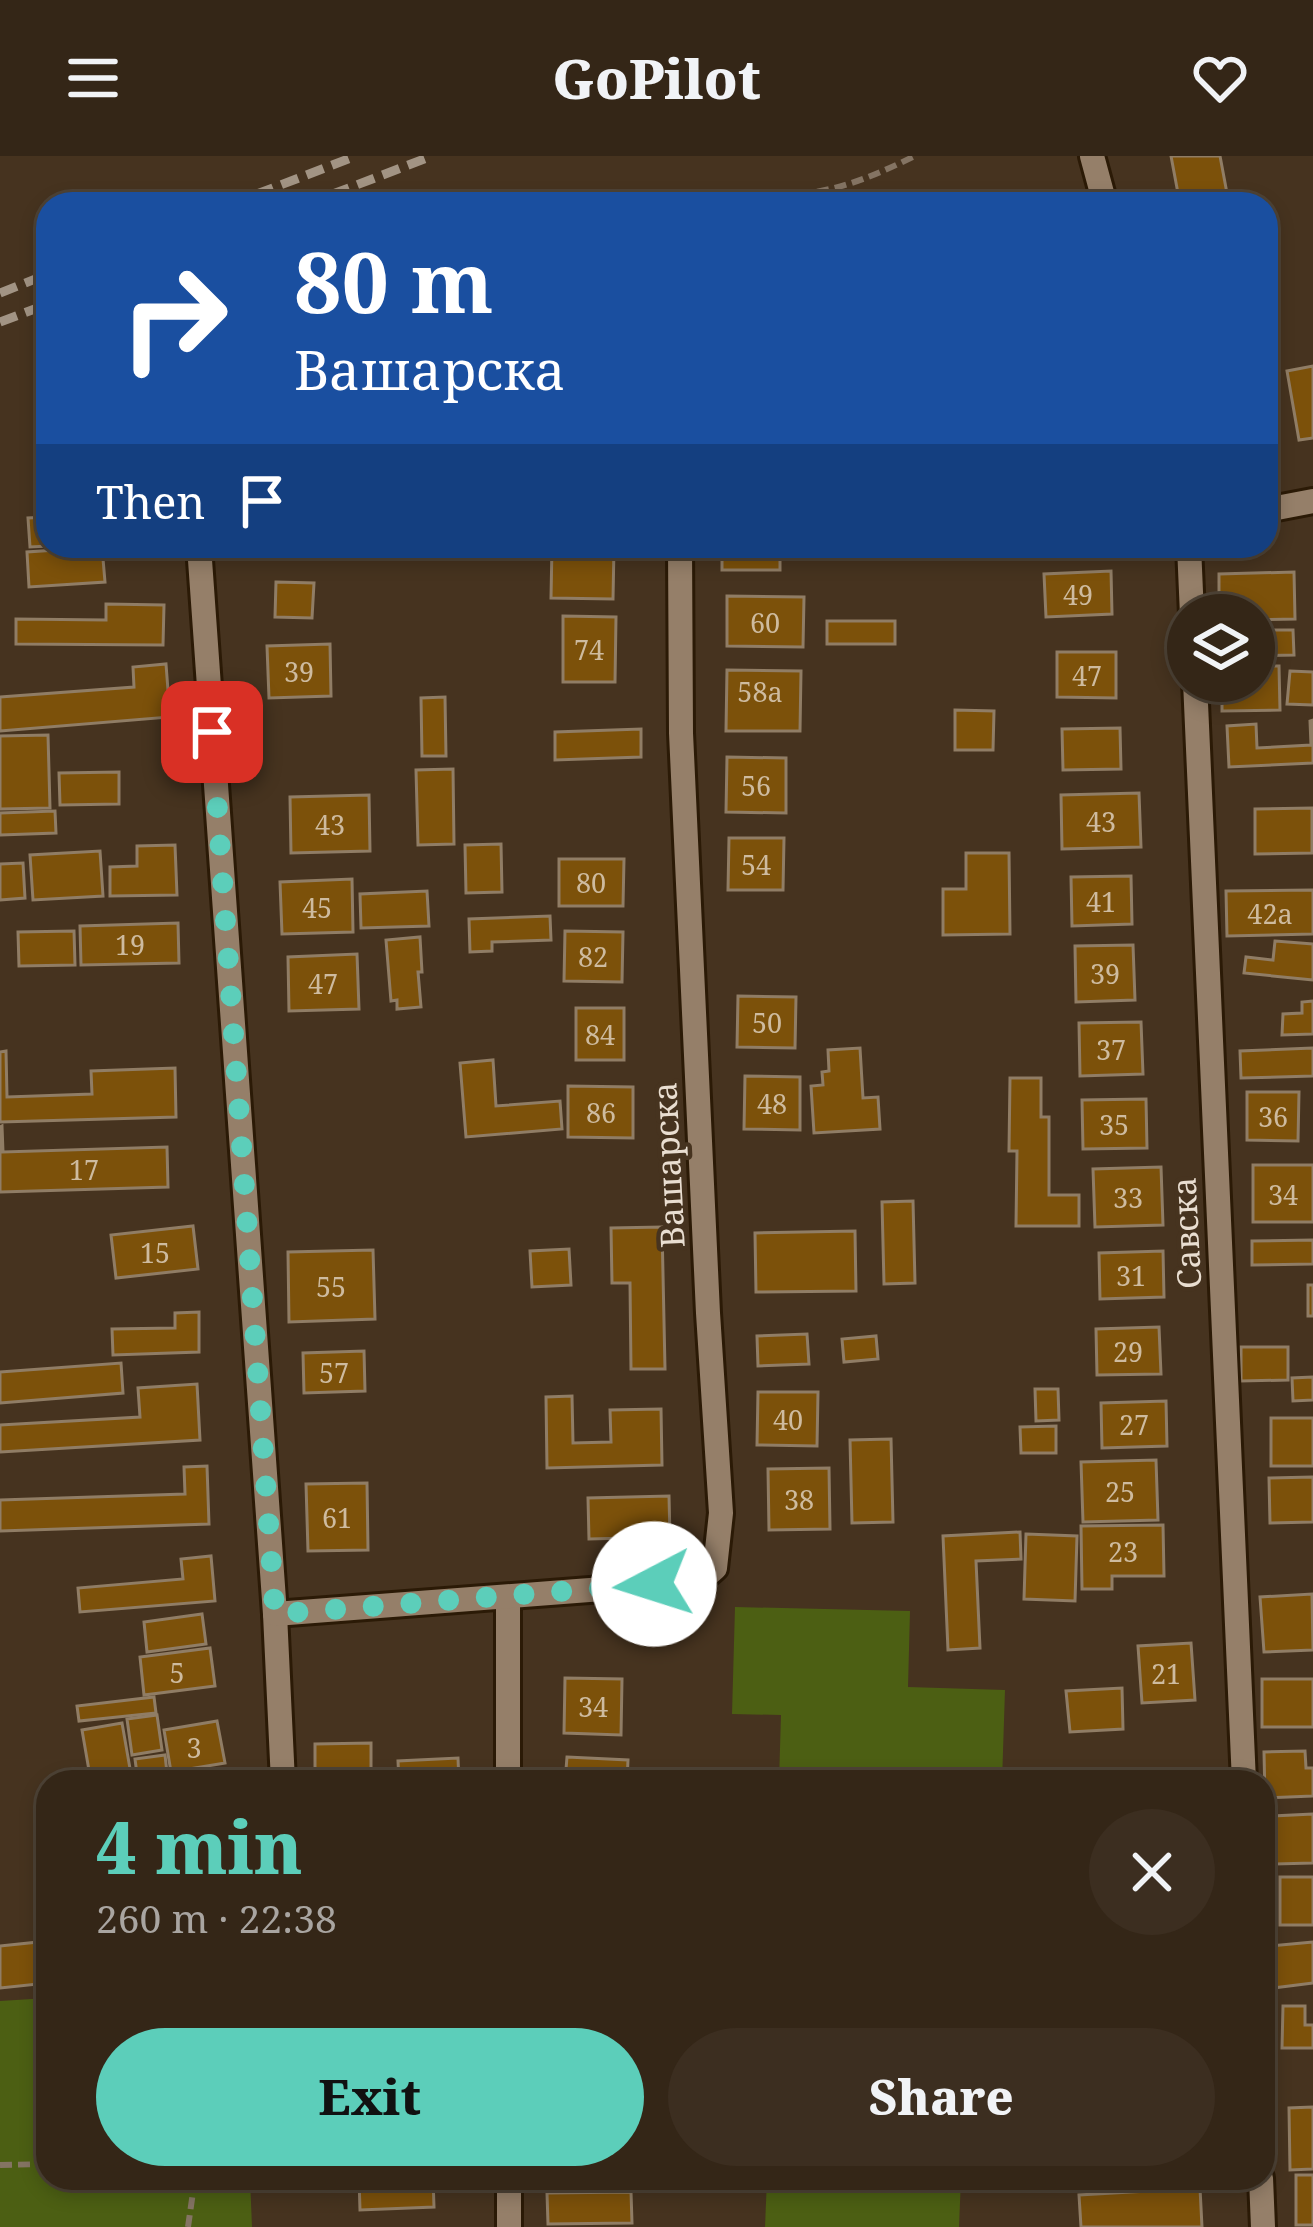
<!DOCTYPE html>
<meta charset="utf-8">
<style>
:root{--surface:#342617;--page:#3c2e20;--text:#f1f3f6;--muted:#a9a5a1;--line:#4e4336;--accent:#5cceba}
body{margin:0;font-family:"Noto Serif",serif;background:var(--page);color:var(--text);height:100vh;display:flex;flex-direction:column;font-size:45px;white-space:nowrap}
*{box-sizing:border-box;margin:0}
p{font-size:39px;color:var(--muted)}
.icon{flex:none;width:66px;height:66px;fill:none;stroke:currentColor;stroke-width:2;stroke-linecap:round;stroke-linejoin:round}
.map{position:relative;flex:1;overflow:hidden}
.panel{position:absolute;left:36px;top:1614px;width:1239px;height:420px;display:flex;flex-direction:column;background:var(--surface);border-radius:36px;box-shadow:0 6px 18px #0003,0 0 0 3px var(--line)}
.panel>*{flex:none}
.top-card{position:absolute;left:36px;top:36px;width:1242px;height:366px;border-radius:36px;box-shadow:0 6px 18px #0003,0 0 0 3px var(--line);background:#1a4fa0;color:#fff;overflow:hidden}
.controls{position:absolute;left:1167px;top:438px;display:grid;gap:24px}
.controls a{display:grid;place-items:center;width:108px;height:108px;border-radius:50%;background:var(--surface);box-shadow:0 6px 18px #0003,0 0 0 3px var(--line);font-size:60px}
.pin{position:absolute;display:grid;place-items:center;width:102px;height:102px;color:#fff;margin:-51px;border-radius:24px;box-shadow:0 6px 18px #0006}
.me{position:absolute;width:132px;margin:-66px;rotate:265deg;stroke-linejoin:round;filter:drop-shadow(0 0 9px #0008)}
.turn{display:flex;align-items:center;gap:42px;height:252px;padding:0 60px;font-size:54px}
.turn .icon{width:156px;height:156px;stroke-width:2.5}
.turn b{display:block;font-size:84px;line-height:102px}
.then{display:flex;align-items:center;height:114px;padding:0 60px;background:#0003;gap:24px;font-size:45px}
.round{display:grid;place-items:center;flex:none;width:126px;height:126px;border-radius:63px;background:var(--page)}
.headline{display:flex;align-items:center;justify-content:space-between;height:204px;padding:0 60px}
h1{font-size:72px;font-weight:800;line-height:90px;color:var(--accent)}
.action{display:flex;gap:24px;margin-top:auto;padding:24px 60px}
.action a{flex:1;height:138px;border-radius:72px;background:var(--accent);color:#111;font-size:48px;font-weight:800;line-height:138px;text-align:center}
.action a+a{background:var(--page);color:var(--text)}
header{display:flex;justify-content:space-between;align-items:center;height:156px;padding:0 60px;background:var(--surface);font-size:54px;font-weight:800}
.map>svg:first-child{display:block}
.green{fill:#4c5f13}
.building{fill:#7c510a;stroke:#907d65;stroke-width:3}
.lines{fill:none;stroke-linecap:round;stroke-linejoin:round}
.minor-casing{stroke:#2b1a06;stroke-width:30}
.path{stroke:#847463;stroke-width:6;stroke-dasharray:12 6;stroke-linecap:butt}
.minor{stroke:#957f69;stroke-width:24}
.rail{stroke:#a29484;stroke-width:9;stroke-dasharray:18 9;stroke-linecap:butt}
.route{stroke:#5cceba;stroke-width:21;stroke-dasharray:0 37.8}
.labels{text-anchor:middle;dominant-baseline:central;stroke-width:9;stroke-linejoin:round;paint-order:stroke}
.number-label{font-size:27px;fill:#cebb9f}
.street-label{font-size:33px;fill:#e9ded1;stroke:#46331f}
</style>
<header><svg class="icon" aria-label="menu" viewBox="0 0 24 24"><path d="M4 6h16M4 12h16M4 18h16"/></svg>GoPilot<svg class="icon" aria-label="heart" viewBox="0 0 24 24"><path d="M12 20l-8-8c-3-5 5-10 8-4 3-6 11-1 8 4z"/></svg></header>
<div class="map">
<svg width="1313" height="2071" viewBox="0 0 1313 2071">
<rect width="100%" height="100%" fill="#46331f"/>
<g class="green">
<polygon points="735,1451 910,1455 908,1531 1005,1534 1002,1626 779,1626 781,1559 732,1558"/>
<polygon points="48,1842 48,2022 250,2022 252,2071 0,2071 0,1845"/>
<polygon points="767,2022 961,2022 959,2071 765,2071"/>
</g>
<g class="building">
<polygon points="1171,0 1220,0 1229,48 1180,48"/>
<polygon points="1020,35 1022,48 987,48 986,39"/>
<polygon points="1313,210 1313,282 1299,284 1287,215"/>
<polygon points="1266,242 1276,292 1266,294"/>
<polygon points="48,361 48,390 30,391 28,362"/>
<polygon points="552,390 614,391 613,443 551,442"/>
<rect x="722" y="390" width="58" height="24"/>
<polygon points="1024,390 1062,390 1063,401 1024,402"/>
<polygon points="102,391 105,426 29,431 27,396"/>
<polygon points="1111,415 1112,458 1046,461 1044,418"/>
<polygon points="1294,416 1295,463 1254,464 1254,459 1219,459 1219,418"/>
<polygon points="276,426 314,427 312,462 275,461"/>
<polygon points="727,440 804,441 803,491 727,490"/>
<polygon points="106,448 164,449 163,489 16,488 16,463 106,464"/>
<polygon points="563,460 616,461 615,526 563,526"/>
<rect x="827" y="465" width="68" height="23"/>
<polygon points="1254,474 1293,474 1294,499 1254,500"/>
<polygon points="330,488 331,540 269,542 267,490"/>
<polygon points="1057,496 1116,496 1116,542 1057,541"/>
<polygon points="166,508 170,561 0,575 0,541 134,531 133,511"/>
<polygon points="1254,510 1279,510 1280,554 1222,555 1222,525 1254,525"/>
<polygon points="727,514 801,515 800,575 726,575"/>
<polygon points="1290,515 1313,516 1313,549 1287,548"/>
<polygon points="445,541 446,600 422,600 421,542"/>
<polygon points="955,554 994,555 993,594 955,594"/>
<polygon points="1313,564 1313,607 1229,611 1227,570 1256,568 1257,592 1311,589 1310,565"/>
<polygon points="1120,572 1121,613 1063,614 1062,573"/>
<polygon points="641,573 641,601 555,604 555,576"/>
<polygon points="48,579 50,652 0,653 0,580"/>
<polygon points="727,601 786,602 786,657 726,656"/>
<polygon points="453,613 454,688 418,689 416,614"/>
<polygon points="119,616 119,648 60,649 59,617"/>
<polygon points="1139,637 1141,691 1062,693 1061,639"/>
<polygon points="369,639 370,695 291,697 290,641"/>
<polygon points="1312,652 1312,697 1255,698 1255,653"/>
<polygon points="55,655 56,677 0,679 0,657"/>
<polygon points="729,682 784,682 783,734 728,734"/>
<polygon points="501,688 502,736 466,737 465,689"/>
<polygon points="175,689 177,739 110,740 110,711 137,710 137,690"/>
<polygon points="100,695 103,740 33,744 30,699"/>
<polygon points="966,697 1009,697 1010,778 943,779 943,733 966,733"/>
<polygon points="559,703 624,703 623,750 559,750"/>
<polygon points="23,707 25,742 0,744 0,708"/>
<polygon points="1131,720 1132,768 1072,770 1071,721"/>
<polygon points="352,723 353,776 282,778 280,726"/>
<polygon points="1313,734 1313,778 1227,780 1226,735"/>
<polygon points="427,735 429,770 361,772 360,738"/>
<polygon points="550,760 551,784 492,786 492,795 470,796 469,763"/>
<polygon points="178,767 179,807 81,809 80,770"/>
<polygon points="74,775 75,809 19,810 18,776"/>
<polygon points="565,775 623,776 622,826 564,825"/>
<polygon points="420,781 422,816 418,816 421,851 397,853 397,844 391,845 386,784"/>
<polygon points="1275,785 1313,788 1313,824 1244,817 1246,801 1273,804"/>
<polygon points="1133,789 1135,844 1076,846 1075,790"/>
<polygon points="357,798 359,853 289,855 288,801"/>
<polygon points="738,840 796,841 795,892 737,891"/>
<polygon points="1313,845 1313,878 1282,879 1283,858 1302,857 1302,846"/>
<rect x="576" y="852" width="48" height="52"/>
<polygon points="1141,866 1143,918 1080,920 1079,867"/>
<polygon points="860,892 863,942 878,941 880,973 814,977 811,930 823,929 822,916 829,915 828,894"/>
<polygon points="1313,892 1313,920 1241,922 1240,895"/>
<polygon points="6,895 7,941 92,938 91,915 175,912 176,961 0,966 0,896"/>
<polygon points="493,904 496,950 560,945 562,973 466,981 460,907"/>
<polygon points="745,920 800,921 800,974 744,973"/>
<polygon points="1010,922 1041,922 1041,961 1049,961 1049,1039 1079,1039 1079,1070 1016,1070 1017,995 1009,995"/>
<polygon points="568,930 633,931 633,982 568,981"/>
<polygon points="1247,936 1299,936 1298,985 1247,984"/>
<polygon points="1146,943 1147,992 1083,993 1082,944"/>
<polygon points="2,970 3,996 167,991 168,1031 0,1036 0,971"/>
<rect x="1253" y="1009" width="60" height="57"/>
<polygon points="1161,1011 1163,1069 1095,1071 1093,1013"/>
<polygon points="913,1045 915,1127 884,1128 882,1046"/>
<polygon points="193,1070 198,1113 116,1122 111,1079"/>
<polygon points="662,1071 665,1213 631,1213 630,1127 612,1127 611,1072"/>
<polygon points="855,1075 856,1135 756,1136 755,1077"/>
<polygon points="1313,1084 1313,1108 1252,1109 1252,1085"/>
<polygon points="569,1093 571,1129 532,1131 530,1095"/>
<polygon points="373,1094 375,1163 289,1166 288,1096"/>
<polygon points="1163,1095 1164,1141 1100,1143 1099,1097"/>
<rect x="1308" y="1129" width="5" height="31"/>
<polygon points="199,1156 199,1196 113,1199 112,1173 175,1172 175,1157"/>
<polygon points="1159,1171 1161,1218 1097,1219 1096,1173"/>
<polygon points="807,1178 809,1208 758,1210 757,1180"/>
<polygon points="876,1180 878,1203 844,1206 842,1183"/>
<polygon points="1241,1191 1288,1191 1288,1224 1241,1225"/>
<polygon points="364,1195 365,1235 304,1237 303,1197"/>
<polygon points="121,1207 123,1237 0,1247 0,1216"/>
<polygon points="1313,1221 1313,1244 1293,1245 1292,1222"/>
<polygon points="197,1228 200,1284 0,1296 0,1269 140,1261 138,1232"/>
<polygon points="1035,1233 1058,1233 1059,1264 1036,1265"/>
<polygon points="758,1236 818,1236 817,1290 757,1289"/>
<polygon points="572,1240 573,1287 611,1286 610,1254 661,1253 662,1309 547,1312 546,1241"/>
<polygon points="1166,1245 1167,1290 1102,1292 1101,1247"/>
<rect x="1271" y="1262" width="42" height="48"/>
<polygon points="1056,1270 1056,1297 1021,1297 1020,1271"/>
<polygon points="891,1283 893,1366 852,1367 850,1284"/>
<polygon points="1156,1304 1158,1364 1083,1366 1081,1306"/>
<polygon points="207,1310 209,1368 0,1375 0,1344 185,1338 184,1311"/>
<polygon points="829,1312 830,1373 769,1374 768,1313"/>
<polygon points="1313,1321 1313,1366 1270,1367 1269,1322"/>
<polygon points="367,1327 368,1394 308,1395 306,1328"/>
<polygon points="669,1340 670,1381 589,1383 588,1342"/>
<polygon points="1163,1369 1164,1420 1112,1420 1112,1433 1082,1433 1081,1370"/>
<polygon points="1020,1376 1021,1403 976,1405 980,1492 948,1494 943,1380"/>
<polygon points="1026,1378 1077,1380 1075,1445 1024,1443"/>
<polygon points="211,1400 215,1445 80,1456 78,1432 183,1423 181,1403"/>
<polygon points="1312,1438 1313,1494 1264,1496 1260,1441"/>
<polygon points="202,1458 206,1488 147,1496 144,1466"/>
<polygon points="1191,1487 1195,1544 1142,1547 1138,1490"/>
<polygon points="210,1492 215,1530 144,1539 140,1501"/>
<polygon points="565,1522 622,1523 621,1579 564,1577"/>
<rect x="1262" y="1523" width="51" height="48"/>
<polygon points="1122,1532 1123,1573 1070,1576 1066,1535"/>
<polygon points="154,1541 156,1557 79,1565 77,1550"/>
<polygon points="157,1559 162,1594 132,1599 127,1563"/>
<polygon points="217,1565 225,1607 171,1616 164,1574"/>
<polygon points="122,1567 132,1624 91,1626 82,1574"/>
<polygon points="371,1587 371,1626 315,1626 315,1588"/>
<polygon points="1305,1595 1306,1612 1313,1612 1313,1640 1265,1642 1264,1596"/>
<polygon points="165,1599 168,1626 138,1626 135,1603"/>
<polygon points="567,1601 628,1604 627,1626 565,1626"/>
<polygon points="458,1602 459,1626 399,1626 398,1605"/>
<polygon points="1313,1658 1313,1707 1275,1708 1273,1660"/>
<rect x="1280" y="1721" width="33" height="48"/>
<polygon points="48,1785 48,1827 0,1832 0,1790"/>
<polygon points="1313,1786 1313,1827 1273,1832 1269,1790"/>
<polygon points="1283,1850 1305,1850 1305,1869 1313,1869 1313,1892 1282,1892"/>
<polygon points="1313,1951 1313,2013 1290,2014 1289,1952"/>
<rect x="1296" y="2019" width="17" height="50"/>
<polygon points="359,2022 433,2022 434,2051 360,2054"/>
<polygon points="1200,2032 1202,2071 1081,2071 1079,2039"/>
<polygon points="631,2036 632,2067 548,2068 547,2037"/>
</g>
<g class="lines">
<defs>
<g id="minor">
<polyline points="1092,0 1105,48"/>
<polyline points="1266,354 1313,345"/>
<polyline points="199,390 275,1458 283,1626"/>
<polyline points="1189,390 1192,459"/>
<polyline points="1195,525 1244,1626"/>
<polyline points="508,1441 508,1626"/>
<polyline points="275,1458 681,1427 707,1419 715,1412 721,1357 708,1157 681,577 680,390"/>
<polyline points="509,2022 509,2071"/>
<polyline points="1261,2022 1263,2071"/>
</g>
</defs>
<use href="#minor" class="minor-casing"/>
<g class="path">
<path d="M728 48C757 39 786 41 815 36 851 30 882 16 915 0"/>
<polyline points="0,2009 48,2008"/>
<polyline points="188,2071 195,2022"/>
</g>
<use href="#minor" class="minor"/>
<g class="rail">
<polyline points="231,48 356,0"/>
<polyline points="307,48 432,0"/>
<polyline points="0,137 48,118"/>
<polyline points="0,166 48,148"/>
</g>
</g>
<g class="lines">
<polyline class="route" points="212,576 275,1458 654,1428"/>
</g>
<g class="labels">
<g class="number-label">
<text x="1078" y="438">49</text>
<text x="765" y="466">60</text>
<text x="589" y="493">74</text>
<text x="299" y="515">39</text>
<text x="1087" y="519">47</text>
<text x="760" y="535">58a</text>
<text x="756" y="629">56</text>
<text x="1101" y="665">43</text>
<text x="330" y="668">43</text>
<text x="756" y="708">54</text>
<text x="591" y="726">80</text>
<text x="1101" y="745">41</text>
<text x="317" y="751">45</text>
<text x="1270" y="757">42a</text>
<text x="130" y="788">19</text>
<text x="593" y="800">82</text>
<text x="1105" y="817">39</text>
<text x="323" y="827">47</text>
<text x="767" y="866">50</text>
<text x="600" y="878">84</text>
<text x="1111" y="893">37</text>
<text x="772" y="947">48</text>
<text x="601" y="956">86</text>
<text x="1273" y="960">36</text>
<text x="1114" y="968">35</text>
<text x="84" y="1013">17</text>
<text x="1283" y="1038">34</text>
<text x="1128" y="1041">33</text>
<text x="155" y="1096">15</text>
<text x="1131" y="1119">31</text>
<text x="331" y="1130">55</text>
<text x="1128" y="1195">29</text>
<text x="334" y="1216">57</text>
<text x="788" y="1263">40</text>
<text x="1134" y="1268">27</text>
<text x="1120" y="1335">25</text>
<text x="799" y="1343">38</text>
<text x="337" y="1361">61</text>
<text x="1123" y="1395">23</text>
<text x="177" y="1516">5</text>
<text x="1166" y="1517">21</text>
<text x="593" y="1550">34</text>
<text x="194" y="1591">3</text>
</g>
<g class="street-label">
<text transform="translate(668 1009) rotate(-93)">Вашарска</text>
<text transform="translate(1186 1077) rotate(-93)">Савска</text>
</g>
</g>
</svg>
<div class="controls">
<a><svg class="icon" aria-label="layers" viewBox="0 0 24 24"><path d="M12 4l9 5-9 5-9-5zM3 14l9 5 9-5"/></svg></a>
</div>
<div class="pin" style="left:212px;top:576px;background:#d93025"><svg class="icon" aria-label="arrive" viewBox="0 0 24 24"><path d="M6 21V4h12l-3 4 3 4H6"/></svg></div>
<svg class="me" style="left:654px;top:1428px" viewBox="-20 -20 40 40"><circle r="19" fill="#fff"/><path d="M0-13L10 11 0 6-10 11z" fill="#5cceba"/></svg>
<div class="top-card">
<div class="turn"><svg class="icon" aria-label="right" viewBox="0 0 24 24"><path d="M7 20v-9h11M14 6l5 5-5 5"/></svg><div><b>80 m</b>Вашарска</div></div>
<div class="then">Then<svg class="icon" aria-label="arrive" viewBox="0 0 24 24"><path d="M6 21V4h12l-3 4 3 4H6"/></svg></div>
</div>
<section class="panel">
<div class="headline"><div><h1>4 min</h1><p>260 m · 22:38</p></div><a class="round"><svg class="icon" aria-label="close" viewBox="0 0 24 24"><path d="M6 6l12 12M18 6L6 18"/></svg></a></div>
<div class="action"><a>Exit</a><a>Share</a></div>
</section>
</div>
